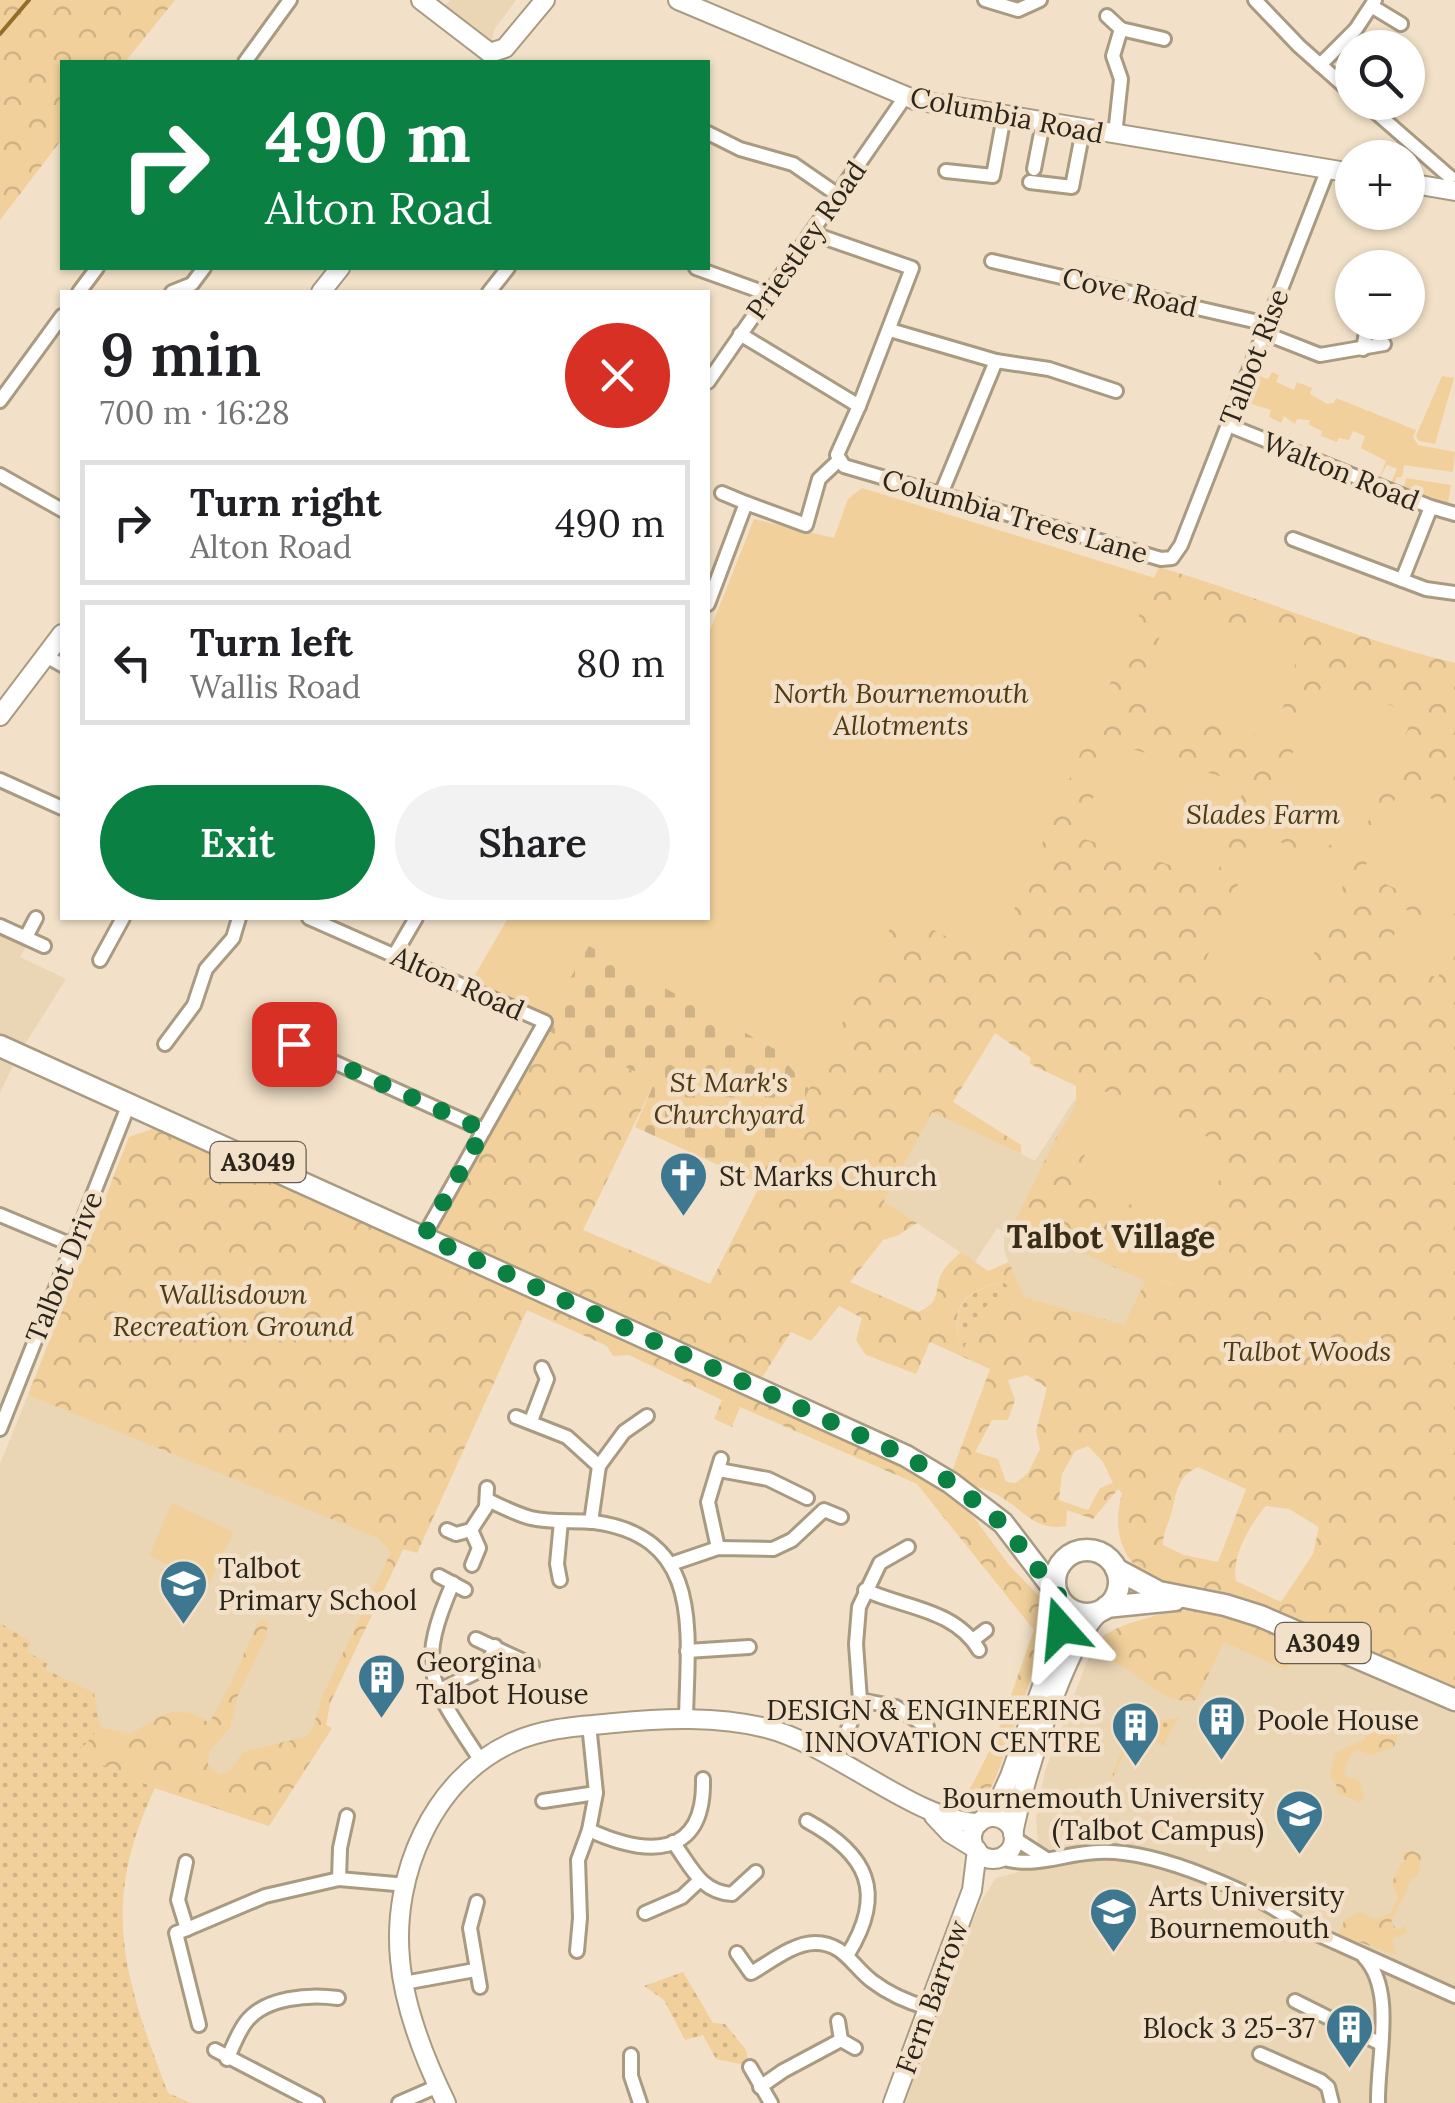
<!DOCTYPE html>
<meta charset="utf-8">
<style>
:root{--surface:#fff;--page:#f2f2f2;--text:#202124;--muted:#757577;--line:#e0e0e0;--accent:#0b8043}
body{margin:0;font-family:Lora,serif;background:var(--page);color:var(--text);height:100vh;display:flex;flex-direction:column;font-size:38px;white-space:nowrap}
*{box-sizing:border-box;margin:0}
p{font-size:32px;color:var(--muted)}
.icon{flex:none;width:55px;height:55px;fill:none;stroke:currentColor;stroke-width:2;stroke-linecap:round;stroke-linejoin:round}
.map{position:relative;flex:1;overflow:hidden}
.panel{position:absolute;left:60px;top:290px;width:650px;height:630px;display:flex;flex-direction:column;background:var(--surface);border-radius:0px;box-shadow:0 2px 8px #0004}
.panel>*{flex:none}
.guide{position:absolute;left:60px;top:60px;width:650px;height:210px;border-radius:0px;box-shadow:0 2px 8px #0004;background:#0b8043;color:#fff;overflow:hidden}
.controls{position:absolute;left:1335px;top:30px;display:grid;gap:20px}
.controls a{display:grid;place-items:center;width:90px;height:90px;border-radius:50%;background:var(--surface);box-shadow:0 2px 8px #0004;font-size:50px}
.pin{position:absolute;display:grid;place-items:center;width:85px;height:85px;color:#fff;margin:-42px;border-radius:20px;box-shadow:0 5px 15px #0006}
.me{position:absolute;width:110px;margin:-55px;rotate:342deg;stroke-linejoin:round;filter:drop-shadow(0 0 8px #0008)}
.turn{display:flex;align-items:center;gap:35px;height:210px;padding:0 40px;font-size:45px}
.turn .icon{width:130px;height:130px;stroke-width:2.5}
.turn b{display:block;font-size:70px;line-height:85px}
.round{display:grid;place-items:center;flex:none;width:105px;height:105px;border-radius:52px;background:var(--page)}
.head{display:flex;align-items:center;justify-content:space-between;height:170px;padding:0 40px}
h1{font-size:60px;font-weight:600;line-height:75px}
.cta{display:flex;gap:20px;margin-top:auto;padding:20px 40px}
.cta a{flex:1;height:115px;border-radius:60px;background:var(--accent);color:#fff;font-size:40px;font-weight:600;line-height:115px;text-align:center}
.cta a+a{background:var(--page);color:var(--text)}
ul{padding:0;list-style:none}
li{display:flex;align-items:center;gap:30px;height:125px;margin:0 20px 15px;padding:0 20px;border:5px solid var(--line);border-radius:0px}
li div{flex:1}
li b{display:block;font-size:38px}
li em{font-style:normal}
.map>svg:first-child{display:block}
.built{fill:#ead5b5}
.grass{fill:url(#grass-dots)}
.forest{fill:url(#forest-crowns);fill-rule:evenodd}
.cemetery{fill:url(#cemetery-stones)}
.garden{fill:#f1d09b}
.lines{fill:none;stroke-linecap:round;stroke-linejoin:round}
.stream{stroke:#926e2a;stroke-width:4}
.street-casing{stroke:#a99a82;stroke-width:18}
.secondary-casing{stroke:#a99a82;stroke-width:22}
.primary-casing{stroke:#a99a82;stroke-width:25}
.street{stroke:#fff;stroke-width:12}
.secondary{stroke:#fff;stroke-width:18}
.primary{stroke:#fff;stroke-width:20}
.route{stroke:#0b8043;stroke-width:18;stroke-dasharray:0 32.4}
.labels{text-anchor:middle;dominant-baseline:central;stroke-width:9;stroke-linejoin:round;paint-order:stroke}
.shield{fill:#f2e1c8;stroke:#675d4f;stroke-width:2.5}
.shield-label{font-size:25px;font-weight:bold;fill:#2b251b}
.street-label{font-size:28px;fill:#2b251b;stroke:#f2e1c8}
.park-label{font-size:28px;font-style:italic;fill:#4f3a14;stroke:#f2e1c8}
.poi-label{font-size:28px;fill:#2b251b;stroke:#f2e1c8;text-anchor:start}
.quarter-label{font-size:32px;font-weight:bold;fill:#392d18;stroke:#f2e1c8}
</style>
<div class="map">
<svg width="1455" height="2103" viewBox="0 0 1455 2103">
<defs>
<pattern id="grass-dots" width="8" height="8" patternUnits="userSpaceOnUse" patternTransform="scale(2.5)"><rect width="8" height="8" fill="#f1d09b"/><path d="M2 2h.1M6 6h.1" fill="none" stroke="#cfb285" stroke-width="1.8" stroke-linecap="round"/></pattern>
<pattern id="forest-crowns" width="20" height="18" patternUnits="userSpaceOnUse" patternTransform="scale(2.5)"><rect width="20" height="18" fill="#f1d09b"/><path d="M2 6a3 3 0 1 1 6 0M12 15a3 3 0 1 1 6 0" fill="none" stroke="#cfb285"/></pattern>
<pattern id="cemetery-stones" width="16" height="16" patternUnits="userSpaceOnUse" patternTransform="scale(2.5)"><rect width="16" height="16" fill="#f1d09b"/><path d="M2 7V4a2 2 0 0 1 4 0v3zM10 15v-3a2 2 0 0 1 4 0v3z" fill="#cfb285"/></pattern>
</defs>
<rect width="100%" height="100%" fill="#f2e1c8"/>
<g class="built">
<polygon points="450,0 516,0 494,30 490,53 439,14"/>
<polygon points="0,926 30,939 20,957 66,979 18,1055 0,1093"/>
<polygon points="1084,1093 1149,1275 1125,1326 1024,1297 1004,1251 1004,1232 997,1228 975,1262 884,1201 932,1111 1035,1161 1073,1102"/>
<polygon points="28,1395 404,1548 330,1703 326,1725 332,1728 269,1826 155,1788 0,1719 0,1464"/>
<polygon points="1189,1610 1259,1621 1455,1709 1455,2103 906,2103 940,1994 983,1898 996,1878 1029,1869 1029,1863 1054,1856 1038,1845 1036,1819 1045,1771 1093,1646 1105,1635 1156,1615"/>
</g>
<g class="grass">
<path d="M1002 1281 1017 1292 961 1356C953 1308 955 1297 1002 1281Z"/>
<path d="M0 1623 31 1642 27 1652 48 1663 45 1669 94 1693 100 1727 85 1745 72 1751 155 1788C99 1906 124 1977 168 2093L191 2103H0Z"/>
<polygon points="1179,1717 1163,1745 1156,1742 1158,1736 1152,1733 1149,1738 1137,1728 1105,1793 1131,1727"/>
<polygon points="683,1972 713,2023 725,2024 746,2050 748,2060 745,2065 716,2059 703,2035 685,2040 664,2000 644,1986"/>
</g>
<g class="forest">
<polygon points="0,0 175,0 125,62 62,62 62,139 0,220"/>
<path d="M1159 567C1258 596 1354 639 1455 663V1691C1392 1663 1329 1632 1264 1607 1232 1594 1169 1592 1146 1575 1117 1554 1114 1524 1122 1493L1118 1489 1093 1519 1067 1510 1066 1526C1033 1532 1022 1507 996 1494 981 1487 964 1483 950 1477L990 1369 930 1342 916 1374 866 1355 856 1340 862 1318 839 1306 811 1341 791 1332 756 1387 424 1236 542 1028 655 1081 583 1230 710 1284 898 912 993 958ZM995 1033 1031 1058 1030 1064 1076 1086V1106L1105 1092 1173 1285 1149 1274 1124 1325 1024 1297 1009 1262 988 1271 961 1252C955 1258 947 1264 943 1271 932 1289 944 1301 918 1312L850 1282 883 1240 899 1235 917 1223 884 1201 932 1112 1021 1154V1145L953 1102ZM1002 1281 1016 1292C973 1304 980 1319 961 1354 952 1307 956 1296 1002 1281ZM1027 1375 1047 1388 1036 1431 1040 1449 1028 1473 1016 1483 1006 1482 998 1459 975 1452 992 1420H1008L1015 1400 1008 1380ZM1088 1446 1103 1462 1113 1483 1100 1488 1088 1510 1059 1500 1062 1474 1075 1451ZM1198 1467 1246 1489 1218 1562 1184 1555 1163 1545C1163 1532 1168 1526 1171 1514 1177 1493 1176 1477 1198 1467ZM1266 1506 1289 1509 1319 1527 1313 1554 1281 1602 1236 1581C1231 1557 1250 1524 1266 1506Z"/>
<path d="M158 1127 903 1459 958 1496 1009 1565 1041 1598 1049 1614 1050 1625 995 1780C985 1797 980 1808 958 1806 995 1755 1012 1689 1034 1630L917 1484 740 1407 732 1427 714 1419 722 1400 629 1355 613 1356 607 1346 527 1310 417 1553 403 1549 330 1703 326 1725 332 1728 269 1826 155 1788 71 1751 85 1745 100 1727 130 1734C160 1718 175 1699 209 1723L231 1684 257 1624 264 1619 268 1623 266 1637 237 1697 230 1728 209 1752 208 1765 220 1775 231 1770 243 1752 305 1737 312 1730 323 1695 391 1552 378 1538 28 1395 129 1137Z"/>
<polygon points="1057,1136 1087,1150 1075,1179 1143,1210 1116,1268 1015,1221"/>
<path d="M1189 1610 1259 1621 1302 1640 1286 1670 1224 1642 1196 1700C1169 1705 1150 1685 1130 1671 1119 1663 1104 1660 1094 1651L1093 1646C1110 1623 1162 1614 1189 1610Z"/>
<polygon points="1383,1726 1402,1728 1394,1747 1371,1755 1358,1750 1352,1752 1344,1770 1346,1776 1360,1782 1364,1797 1359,1802 1338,1793 1336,1784 1330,1777 1336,1752 1366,1739 1365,1735"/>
<polygon points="1411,1850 1421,1855 1418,1875 1412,1878 1391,1922 1397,1930 1405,1926 1407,1933 1392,1939 1397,1955 1338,1935 1345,1919 1360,1912 1375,1919 1391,1913 1398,1898 1392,1883 1401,1863 1405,1861 1402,1854"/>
</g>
<polygon class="cemetery" points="588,945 775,1049 809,1089 762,1185 635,1127 655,1081 542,1028"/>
<g class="garden">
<polygon points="1272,372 1279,375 1276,382 1294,390 1297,382 1312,388 1310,394 1327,404 1334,403 1336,398 1416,430 1413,437 1418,445 1455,452 1453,472 1404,465 1402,477 1397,477 1394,484 1391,483 1397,469 1387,465 1379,479 1386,461 1361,448 1365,436 1353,431 1349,440 1339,438 1337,442 1321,436 1322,431 1309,425 1310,420 1297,419 1295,424 1284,416 1281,423 1269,417 1271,410 1245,402 1256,375 1268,379"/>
<polygon points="1442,376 1454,378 1435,444 1419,441 1416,436"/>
<polygon points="1406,478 1451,485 1448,503 1404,487"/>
<polygon points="862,488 1155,578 993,959 898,913 809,1089 775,1049 589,946 545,1022 468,987 508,918 708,918 708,635 754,519 834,538 848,499"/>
<polygon points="1168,606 1301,644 1274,740 1141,702"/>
<polygon points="1325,678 1414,715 1354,855 1265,817"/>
<polygon points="1110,742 1245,784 1216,879 1081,838"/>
<polygon points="1401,785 1455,809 1455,914 1362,874"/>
<polygon points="1260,833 1349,872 1290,1009 1201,971"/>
<polygon points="1404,909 1455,928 1438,978 1385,958"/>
<polygon points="1104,1091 1233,1148 1174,1285 1149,1274 1146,1281 1116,1268 1142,1210 1075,1179 1087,1151 1057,1136 1076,1106"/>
<polygon points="172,1503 233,1532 209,1583 149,1556"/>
</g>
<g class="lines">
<polyline class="stream" points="0,34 29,0"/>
<defs>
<g id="street">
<polyline points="985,0 1018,10 1040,0"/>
<polyline points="1255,0 1299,46 1352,93"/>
<polyline points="1373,7 1401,24"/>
<polyline points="1107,16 1121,29"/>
<polyline points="245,62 290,0"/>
<polyline points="1320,65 1356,29 1375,0"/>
<polyline points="1364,102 1450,177"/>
<polyline points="708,133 740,149 793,164 838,195"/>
<polyline points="1115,135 1121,79 1113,56 1121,29 1164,39"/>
<polyline points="1034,169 1043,123"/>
<polyline points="946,171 993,176 1004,116"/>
<polyline points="1030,182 1072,187 1083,130"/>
<polyline points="992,261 1267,324"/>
<polyline points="696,268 768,294"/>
<polyline points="79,292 97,268"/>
<polyline points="172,292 192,284 204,268"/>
<polyline points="489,292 508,268"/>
<polyline points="890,330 996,361 941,494"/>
<polyline points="1264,333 1320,355 1384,344"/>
<polyline points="740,334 859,406 912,268 811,233"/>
<polyline points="1363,349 1368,322"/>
<polyline points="996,361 1049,369 1116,391"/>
<polyline points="708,382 905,97"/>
<polyline points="0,401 62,316"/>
<polyline points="859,406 837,455 844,466 1161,559 1172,558 1181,545 1328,169"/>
<polyline points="1228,425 1431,507 1455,514"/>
<polyline points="0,475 62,510"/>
<polyline points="722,493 746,503"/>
<polyline points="1293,539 1426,589 1455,593"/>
<polyline points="1402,580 1431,507"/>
<polyline points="708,604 746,503 806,525 819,479 838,461"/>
<polyline points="46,656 62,665"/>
<polyline points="0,780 62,808"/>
<polyline points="309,918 545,1022 424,1236"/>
<polyline points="0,926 44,946"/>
<polyline points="26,937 36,918"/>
<polyline points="395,954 416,918"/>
<polyline points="100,960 123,918"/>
<polyline points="165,1044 194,1005 206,969 233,938 239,918"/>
<polyline points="294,1044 484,1130"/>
<polyline points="0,1215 72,1245"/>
<polyline points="516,1417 567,1437 599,1466 591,1522"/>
<polyline points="531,1421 547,1379 542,1368"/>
<polyline points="0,1429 129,1104"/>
<polyline points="599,1466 624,1432 647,1416"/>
<polyline points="719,1470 768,1479 807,1498"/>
<path d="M488 1500C502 1507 516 1514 531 1518 552 1523 573 1520 594 1522 706 1537 687 1635 686 1720"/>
<polyline points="447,1530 456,1534 471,1530 486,1507 487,1488"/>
<polyline points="471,1530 479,1548 472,1565"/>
<polyline points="718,1548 708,1502 721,1459"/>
<polyline points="671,1564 718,1548 773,1549 792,1540 824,1510 841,1517"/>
<polyline points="439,1576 465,1590"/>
<polyline points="560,1580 557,1564 561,1521"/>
<path d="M453 1583C414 1672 432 1685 481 1761"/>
<path d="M865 1590C904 1608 955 1609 979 1650"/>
<polyline points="476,1639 532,1665"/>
<polyline points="973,1640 986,1630"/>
<polyline points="687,1651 749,1647"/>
<polyline points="438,1691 487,1667 495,1646"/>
<polyline points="860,1700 896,1707 927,1727"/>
<polyline points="836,1758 860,1700 856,1644 859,1607 880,1563 908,1547"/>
<polyline points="543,1801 596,1793"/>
<path d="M807 1821C868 1854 886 1893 848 1954"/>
<path d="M589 1830C646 1856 705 1860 703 1779"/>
<polyline points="1014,1838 1045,1858"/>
<path d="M673 1842C691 1866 700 1892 732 1894L756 1872"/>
<path d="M999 1857C1031 1870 1064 1853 1098 1852 1158 1849 1258 1894 1306 1929L1455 1996"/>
<polyline points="186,1862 178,1900 187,1929 265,1896 339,1879 407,1885"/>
<polyline points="339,1879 340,1848 347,1816"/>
<polyline points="477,1902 470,1928 480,1987"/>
<polyline points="645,1913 682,1897 700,1880"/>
<polyline points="187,1929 176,1933 199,2025"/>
<polyline points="577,1951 580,1918 578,1860 589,1830 596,1793 589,1724"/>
<path d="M737 1953 751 1973C769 1963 793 1943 815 1943 844 1943 852 1966 872 1981 889 1994 907 2002 928 2008"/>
<path d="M1364 1957C1396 1990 1377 2059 1378 2103"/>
<polyline points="404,1983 475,1970"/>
<polyline points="1295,2001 1379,2043"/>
<polyline points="841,2040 855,2048"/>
<polyline points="215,2050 317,2103"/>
<polyline points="1260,2054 1321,2081 1328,2087 1332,2103"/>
<polyline points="631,2055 631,2076 640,2103"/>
<path d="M227 2059C233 2047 238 2032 246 2022 265 1997 310 1994 338 1998"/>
<polyline points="750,2067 771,2103"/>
<polyline points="760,2087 783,2071 841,2040 838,2021"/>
<polyline points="399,2103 438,2086"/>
</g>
<g id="secondary">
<polyline points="421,0 490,53"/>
<polyline points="678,0 915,100 1352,173"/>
<polyline points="490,53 505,48 545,0"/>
<polyline points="1408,183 1455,191"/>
<polyline points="321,292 340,268"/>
<polyline points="0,716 62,634"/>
<polyline points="934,1816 950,1833 976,1849"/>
<circle cx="993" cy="1838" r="21"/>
<polyline points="983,1819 996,1807 1010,1776 1060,1636 1060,1598"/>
<path d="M1013 1834C1022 1786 1066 1638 1102 1610"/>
<path d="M446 2103C425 2060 404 2007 400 1959 392 1875 432 1780 511 1743 543 1728 579 1726 614 1723 664 1718 717 1716 766 1728 834 1745 915 1821 979 1823"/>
<polyline points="893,2103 972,1890 977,1850"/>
</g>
<g id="primary">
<polyline points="0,1046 906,1456 951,1483 1003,1523 1058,1595"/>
<circle cx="1087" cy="1582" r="32"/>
<polyline points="1116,1569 1159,1592 1225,1605 1260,1616 1455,1700"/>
<polyline points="1106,1607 1175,1600"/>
</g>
</defs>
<use href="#street" class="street-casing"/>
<use href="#secondary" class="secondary-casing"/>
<use href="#primary" class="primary-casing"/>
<use href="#street" class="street"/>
<use href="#secondary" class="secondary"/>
<use href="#primary" class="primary"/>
</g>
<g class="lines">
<polyline class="route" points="294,1044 484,1130 424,1236 906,1456 951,1482 1003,1524 1058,1595 1061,1628"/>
</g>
<defs>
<symbol id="church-pin" viewBox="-11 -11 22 30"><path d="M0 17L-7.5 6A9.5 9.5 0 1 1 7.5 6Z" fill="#3e7790" stroke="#f2e1c8"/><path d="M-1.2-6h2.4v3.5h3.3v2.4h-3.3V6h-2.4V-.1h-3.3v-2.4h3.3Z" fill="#fff"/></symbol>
<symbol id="school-pin" viewBox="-11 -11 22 30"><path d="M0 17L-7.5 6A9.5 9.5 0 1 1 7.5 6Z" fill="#3e7790" stroke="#f2e1c8"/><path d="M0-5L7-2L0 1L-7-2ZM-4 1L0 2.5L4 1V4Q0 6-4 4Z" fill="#fff"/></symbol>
<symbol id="building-pin" viewBox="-11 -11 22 30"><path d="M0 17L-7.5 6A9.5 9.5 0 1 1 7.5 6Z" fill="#3e7790" stroke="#f2e1c8"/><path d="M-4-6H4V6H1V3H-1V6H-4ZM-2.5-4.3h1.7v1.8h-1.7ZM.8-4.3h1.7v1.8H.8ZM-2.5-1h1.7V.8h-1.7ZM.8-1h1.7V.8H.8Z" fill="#fff"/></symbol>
<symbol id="university-pin" viewBox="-11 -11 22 30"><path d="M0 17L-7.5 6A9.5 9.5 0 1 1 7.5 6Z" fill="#3e7790" stroke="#f2e1c8"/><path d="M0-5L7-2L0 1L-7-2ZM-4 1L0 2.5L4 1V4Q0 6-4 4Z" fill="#fff"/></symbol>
</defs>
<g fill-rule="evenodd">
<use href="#church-pin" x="656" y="1148" width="55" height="75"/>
<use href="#school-pin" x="156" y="1556" width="55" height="75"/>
<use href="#building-pin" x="354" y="1650" width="55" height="75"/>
<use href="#building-pin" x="1194" y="1692" width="55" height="75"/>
<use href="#building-pin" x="1108" y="1698" width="55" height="75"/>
<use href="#university-pin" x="1272" y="1786" width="55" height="75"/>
<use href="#university-pin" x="1086" y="1884" width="55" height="75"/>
<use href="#building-pin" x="1322" y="2000" width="55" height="75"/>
</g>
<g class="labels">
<g class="shield">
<rect x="210.5" y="1142" width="95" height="40" rx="8"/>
<rect x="1275.5" y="1623" width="95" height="40" rx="8"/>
</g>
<g class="shield-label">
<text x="258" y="1162">A3049</text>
<text x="1323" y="1643">A3049</text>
</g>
<g class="street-label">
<text transform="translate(1007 115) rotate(11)">Columbia Road</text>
<text transform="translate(806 240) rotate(-55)">Priestley Road</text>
<text transform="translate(1130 292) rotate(13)">Cove Road</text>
<text transform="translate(1254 357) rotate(-69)">Talbot Rise</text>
<text transform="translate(1341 471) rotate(22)">Walton Road</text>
<text transform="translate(1015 516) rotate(16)">Columbia Trees Lane</text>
<text transform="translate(458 983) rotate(24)">Alton Road</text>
<text transform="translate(64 1267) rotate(-68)">Talbot Drive</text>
<text transform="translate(932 1997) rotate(-70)">Fern Barrow</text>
</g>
<g class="park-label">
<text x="901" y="693">North Bournemouth<tspan x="901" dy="32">Allotments</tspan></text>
<text x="1263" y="814">Slades Farm</text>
<text x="729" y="1082">St Mark's<tspan x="729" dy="32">Churchyard</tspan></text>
<text x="233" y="1294">Wallisdown<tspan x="233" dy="32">Recreation Ground</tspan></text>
<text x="1307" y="1351">Talbot Woods</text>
</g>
<g class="poi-label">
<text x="719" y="1176">St Marks Church</text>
<text x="218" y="1568">Talbot<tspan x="218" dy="32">Primary School</tspan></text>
<text x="416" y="1662">Georgina<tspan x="416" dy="32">Talbot House</tspan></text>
<text x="1101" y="1710" text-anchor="end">DESIGN &amp; ENGINEERING<tspan x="1101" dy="32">INNOVATION CENTRE</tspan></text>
<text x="1257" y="1720">Poole House</text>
<text x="1264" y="1798" text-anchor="end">Bournemouth University<tspan x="1264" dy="32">(Talbot Campus)</tspan></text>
<text x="1149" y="1896">Arts University<tspan x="1149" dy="32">Bournemouth</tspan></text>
<text x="1315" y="2028" text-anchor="end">Block 3 25-37</text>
</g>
<g class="quarter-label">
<text x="1111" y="1236">Talbot Village</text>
</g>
</g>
</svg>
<div class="controls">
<a><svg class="icon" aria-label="search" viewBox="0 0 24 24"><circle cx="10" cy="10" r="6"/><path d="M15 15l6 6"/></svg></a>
<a>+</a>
<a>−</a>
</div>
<div class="pin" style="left:294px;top:1044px;background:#d93025"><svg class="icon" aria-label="arrive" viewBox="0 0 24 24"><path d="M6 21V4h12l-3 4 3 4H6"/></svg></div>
<svg class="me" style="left:1061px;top:1628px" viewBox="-20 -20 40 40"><path d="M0-17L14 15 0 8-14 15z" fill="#0b8043" stroke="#fff" stroke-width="4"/></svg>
<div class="guide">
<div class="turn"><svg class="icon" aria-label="right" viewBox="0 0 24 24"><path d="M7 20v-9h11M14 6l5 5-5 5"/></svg><div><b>490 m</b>Alton Road</div></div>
</div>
<section class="panel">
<div class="head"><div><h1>9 min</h1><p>700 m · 16:28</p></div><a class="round" style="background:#d93025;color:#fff"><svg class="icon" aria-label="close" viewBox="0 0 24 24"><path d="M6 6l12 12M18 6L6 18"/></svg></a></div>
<ul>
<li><svg class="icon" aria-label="right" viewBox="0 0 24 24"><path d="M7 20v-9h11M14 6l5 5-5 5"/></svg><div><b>Turn right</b><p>Alton Road</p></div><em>490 m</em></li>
<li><svg class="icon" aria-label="left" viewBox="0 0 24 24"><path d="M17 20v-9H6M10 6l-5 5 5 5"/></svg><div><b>Turn left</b><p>Wallis Road</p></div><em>80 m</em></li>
</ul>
<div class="cta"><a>Exit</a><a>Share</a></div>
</section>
</div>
